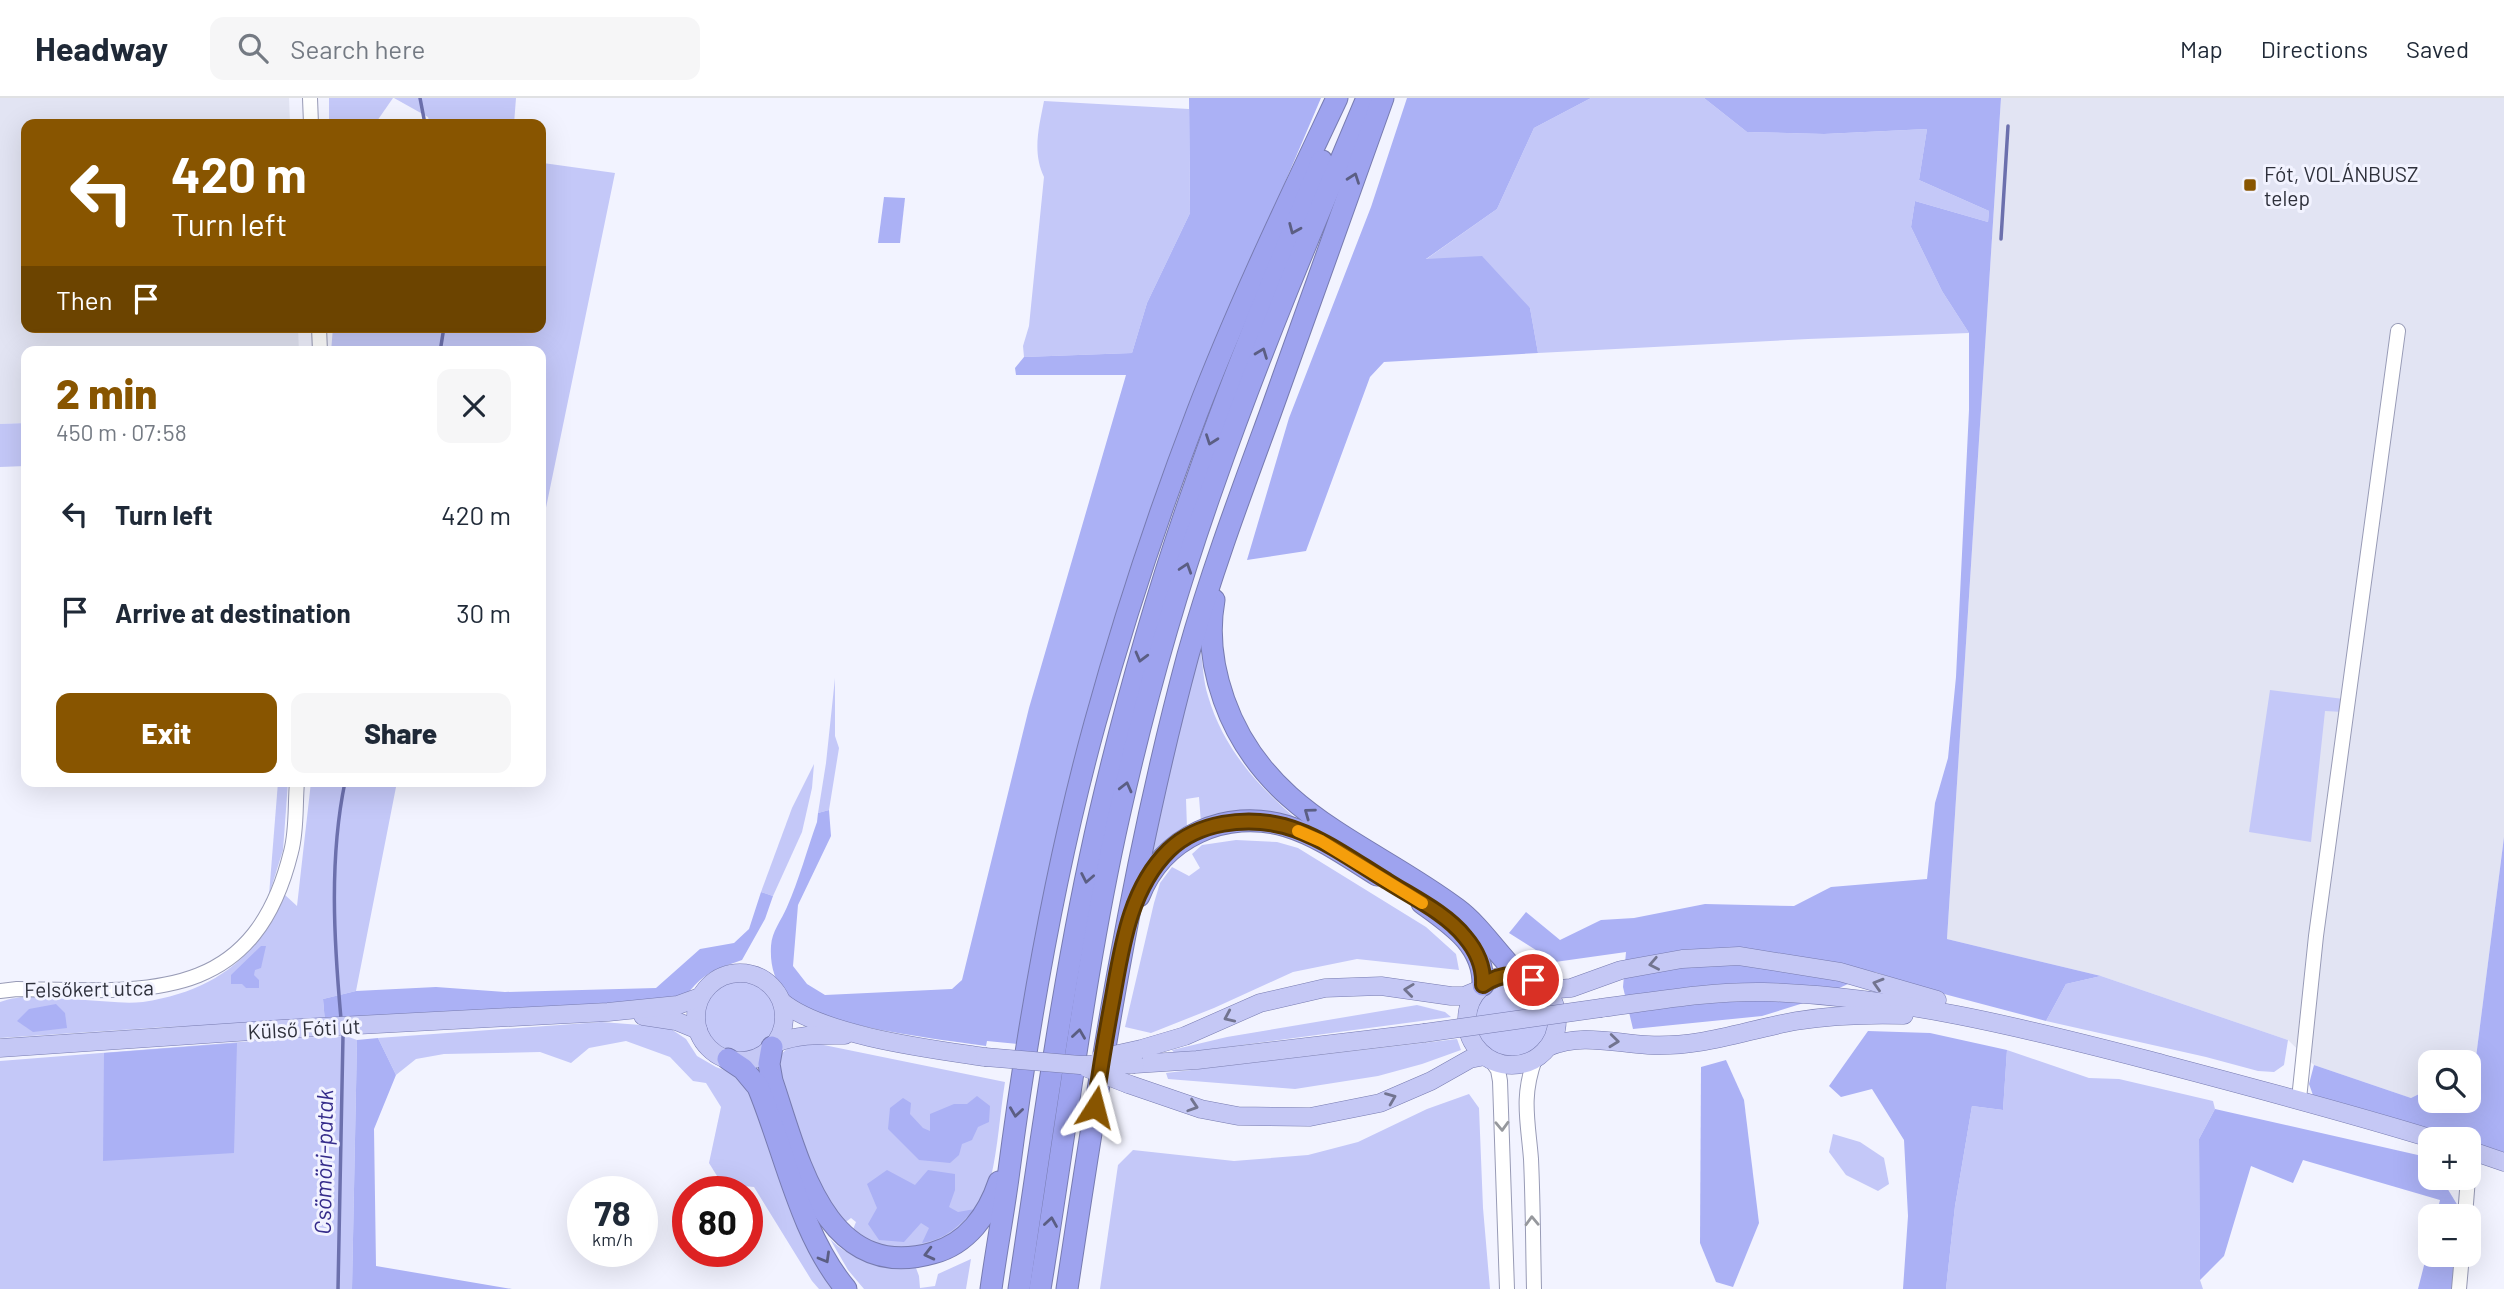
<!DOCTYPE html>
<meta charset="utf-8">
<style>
:root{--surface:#fff;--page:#f6f6f7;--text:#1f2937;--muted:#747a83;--line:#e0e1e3;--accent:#850}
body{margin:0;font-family:Barlow,sans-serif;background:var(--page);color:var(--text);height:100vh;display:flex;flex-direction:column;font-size:26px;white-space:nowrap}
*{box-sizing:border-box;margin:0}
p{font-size:23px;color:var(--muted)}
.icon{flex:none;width:38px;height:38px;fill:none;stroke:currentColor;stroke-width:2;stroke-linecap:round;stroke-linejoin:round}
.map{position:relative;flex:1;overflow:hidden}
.panel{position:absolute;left:21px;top:248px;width:525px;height:441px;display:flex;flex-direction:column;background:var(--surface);border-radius:14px;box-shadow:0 7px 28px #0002}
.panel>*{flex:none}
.banner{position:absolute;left:21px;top:21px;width:525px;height:214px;border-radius:14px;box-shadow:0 7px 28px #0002;background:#850;color:#fff;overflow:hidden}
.buttons{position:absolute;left:2418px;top:952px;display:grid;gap:14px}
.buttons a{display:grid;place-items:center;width:63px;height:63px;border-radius:14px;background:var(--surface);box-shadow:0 7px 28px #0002;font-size:35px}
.speed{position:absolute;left:567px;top:1078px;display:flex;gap:14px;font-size:35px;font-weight:700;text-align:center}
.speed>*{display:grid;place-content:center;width:91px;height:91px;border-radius:50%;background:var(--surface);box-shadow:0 7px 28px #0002;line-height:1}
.speed small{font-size:18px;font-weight:400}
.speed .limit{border:10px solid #d22;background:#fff;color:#111}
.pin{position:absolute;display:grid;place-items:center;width:60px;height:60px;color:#fff;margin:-30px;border:4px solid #fff;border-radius:50%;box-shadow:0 2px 7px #0007}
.me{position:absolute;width:77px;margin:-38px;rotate:9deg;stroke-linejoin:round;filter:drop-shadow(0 0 5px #0008)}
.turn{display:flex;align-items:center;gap:24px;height:147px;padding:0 35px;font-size:32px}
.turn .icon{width:91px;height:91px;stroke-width:2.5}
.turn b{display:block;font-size:49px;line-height:60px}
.then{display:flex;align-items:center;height:66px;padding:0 35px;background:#0003;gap:14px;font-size:26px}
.round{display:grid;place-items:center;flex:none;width:74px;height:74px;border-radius:14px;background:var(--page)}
.headline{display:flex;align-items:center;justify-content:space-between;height:119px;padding:0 35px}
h1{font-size:42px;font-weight:800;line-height:52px;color:var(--accent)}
.primary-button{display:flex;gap:14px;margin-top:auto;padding:14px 35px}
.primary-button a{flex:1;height:80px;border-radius:14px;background:var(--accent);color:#fff;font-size:28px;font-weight:800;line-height:80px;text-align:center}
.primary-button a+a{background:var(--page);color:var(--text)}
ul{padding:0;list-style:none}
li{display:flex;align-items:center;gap:21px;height:98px;padding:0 35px}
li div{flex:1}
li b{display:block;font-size:26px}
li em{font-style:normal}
header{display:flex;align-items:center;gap:42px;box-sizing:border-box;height:98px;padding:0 35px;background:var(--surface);border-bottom:2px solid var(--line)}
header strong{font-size:33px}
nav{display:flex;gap:38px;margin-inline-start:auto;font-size:24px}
.search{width:490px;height:63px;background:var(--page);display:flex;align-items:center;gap:18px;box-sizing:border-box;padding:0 24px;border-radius:14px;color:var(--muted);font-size:26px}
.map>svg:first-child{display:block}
.built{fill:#e2e4f3}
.green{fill:#c4c8f8}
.forest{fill:#abb1f5}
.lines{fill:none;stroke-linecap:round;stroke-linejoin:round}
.stream{stroke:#6c70ad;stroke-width:3.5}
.minor-casing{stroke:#989bb6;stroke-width:16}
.major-casing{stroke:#777bb0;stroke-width:19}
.highway-casing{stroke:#777bb0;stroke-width:23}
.minor{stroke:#fff;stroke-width:14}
.major{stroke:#c5c8f5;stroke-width:18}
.highway{stroke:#9ea3ef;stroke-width:21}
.major-bridge-casing{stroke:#777bb0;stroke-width:19;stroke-linecap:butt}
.major-bridge{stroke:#c5c8f5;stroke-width:18}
.oneway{stroke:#5b5e83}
.oneway2{stroke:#72748f}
.oneway3{stroke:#96989d}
.route-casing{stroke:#583700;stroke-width:18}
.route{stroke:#850;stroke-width:12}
.slow{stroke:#f59e0b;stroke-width:12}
.poi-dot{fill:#850;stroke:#f2f3ff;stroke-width:2.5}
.labels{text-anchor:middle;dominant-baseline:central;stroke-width:6;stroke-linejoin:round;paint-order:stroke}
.poi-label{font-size:21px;fill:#2e303b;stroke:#f2f3ff;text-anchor:start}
.street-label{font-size:21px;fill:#2e303b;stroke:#f2f3ff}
.water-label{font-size:23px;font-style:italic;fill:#352c8b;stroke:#f2f3ff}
</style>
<header>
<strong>Headway</strong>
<div class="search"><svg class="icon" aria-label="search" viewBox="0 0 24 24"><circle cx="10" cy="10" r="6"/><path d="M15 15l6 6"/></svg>Search here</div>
<nav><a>Map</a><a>Directions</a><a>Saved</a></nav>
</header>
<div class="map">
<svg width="2504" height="1191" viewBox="0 0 2504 1191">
<rect width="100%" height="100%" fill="#f2f3ff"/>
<g class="built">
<polygon points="0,0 289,0 290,26 26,26 26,229 298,229 299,254 26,254 26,325 0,326"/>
<polygon points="2001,0 2504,0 2504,739 2475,967 2469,970 2469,964 2431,964 2431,990 2411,1000 2314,967 2288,942 2101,878 1947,841"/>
</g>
<g class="green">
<polygon points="329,0 393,0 377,23 329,26"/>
<polygon points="394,0 516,0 514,26 430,26 428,19"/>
<polygon points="1591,0 1704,0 1747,34 1824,36 1927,31 1919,82 1989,113 1988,124 1915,103 1911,129 1942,193 1969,235 1808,241 1538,255 1530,210 1425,162 1497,111 1534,30"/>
<path d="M1044 3 1189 11 1190 115 1147 205 1132 255 1024 259 1023 248 1029 228 1044 79C1032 54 1039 29 1044 3Z"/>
<polygon points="541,52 543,65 615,75 541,434 541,254 331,254 333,229 541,229"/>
<polygon points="26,325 26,368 0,369 0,326"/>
<path d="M1200 550C1203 565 1203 583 1208 598 1223 650 1259 690 1299 723L1201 725 1199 699 1186 701 1187 730 1148 763Z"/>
<polygon points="835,580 835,638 839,650 829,712 818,715 826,665"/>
<polygon points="2270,592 2344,601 2343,614 2325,613 2311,744 2249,734"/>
<polygon points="814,666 812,690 802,734 773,798 761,794 792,710"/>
<polygon points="278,684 288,684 283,752 269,797"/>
<path d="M311 684H397L356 893 323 901 325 924 166 929 0 940V904C26 894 57 901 85 902 104 903 124 906 143 904 214 893 255 861 285 797L297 808Z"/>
<polygon points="1236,742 1277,744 1298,750 1426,829 1456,856 1459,872 1357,861 1293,874 1214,910 1151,935 1125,929 1154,805 1160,785 1172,769 1189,778 1200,770 1192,756 1202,747"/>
<polygon points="2101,878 2288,942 2284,967 2274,974 2258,973 2206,959 2046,923 2066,886"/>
<circle cx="741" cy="917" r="37"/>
<circle cx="1513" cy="922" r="37"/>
<polygon points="1417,907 1445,914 1451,919 1175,956 1172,952 1227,939"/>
<polygon points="601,924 668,929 686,941 697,958 716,969 737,977 750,995 836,1191 819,1191 812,1183 754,1089 722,1086 709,1065 721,1009 706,985 693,983 670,959 626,943 589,950 571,965 540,954 444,956 416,961 396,977 378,940"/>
<polygon points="346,938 357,942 352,1191 0,1191 0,963 290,940"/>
<polygon points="1457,941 1461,952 1422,966 1378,978 1295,991 1168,981 1166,975"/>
<path d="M814 945 1005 984C1000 1015 998 1049 991 1079 982 1116 947 1152 907 1152 888 1152 869 1142 852 1134L856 1124 851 1120 843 1126 837 1125 784 1005 777 961C788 947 797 946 814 945Z"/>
<polygon points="2007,952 2089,980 2119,981 2213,1003 2215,1011 2199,1041 2200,1182 2203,1191 1946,1191 1955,1108 1972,1008 2003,1012"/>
<polygon points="1469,996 1479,1010 1483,1110 1490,1191 1100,1191 1118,1067 1133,1052 1234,1063 1308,1057 1358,1044 1427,1011"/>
<polygon points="1833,1036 1860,1044 1884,1060 1889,1086 1878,1093 1846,1077 1829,1054"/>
<path d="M830 1141C852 1164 886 1167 916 1170L919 1178 920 1190 935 1188 938 1176 971 1161 966 1191H864L848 1172Z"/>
</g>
<g class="forest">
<path d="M1189 0H1321L1190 307 1019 946 987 943 986 948C940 941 818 929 787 897 774 883 770 867 771 848 772 833 781 823 787 809 799 782 807 752 817 724L818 715 829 712 831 738 798 807 793 868 807 886 825 897 952 891 962 882 1029 610 1126 277H1016L1015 270 1024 259 1132 255 1147 205 1190 115Z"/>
<polygon points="1407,0 1591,0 1534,30 1497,111 1426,161 1482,158 1530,210 1538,255 1384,264 1370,279 1306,453 1247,462 1289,320 1371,109"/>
<polygon points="1704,0 2001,0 1947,841 2101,878 2066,886 2046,923 1929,892 1875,874 1810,903 1762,918 1633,931 1623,889 1626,854 1555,864 1509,835 1526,814 1560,842 1601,822 1634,820 1705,806 1794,808 1831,789 1927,781 1935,705 1948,660 1956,579 1969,312 1969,235 1942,193 1911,129 1915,103 1988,124 1989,113 1919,82 1927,31 1824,36 1747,34"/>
<polygon points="884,99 905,100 900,145 878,145"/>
<polygon points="2504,739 2504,1057 2469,1047 2469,1041 2452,1041 2314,1000 2309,986 2314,967 2411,1000 2431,990 2431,1003 2469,1003 2469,970 2475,967"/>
<path d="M761 794 773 798 765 821 742 862C729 867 715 870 704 879 694 886 689 896 678 903L325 924 323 901 356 893 436 889 505 894 656 890 700 851 734 845 749 831Z"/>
<polygon points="261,848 266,848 261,870 255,872 254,877 259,882 259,890 246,890 242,886 231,886 231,877"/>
<polygon points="56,906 65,915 67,930 33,934 17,923 29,911"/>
<polygon points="1868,933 1930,935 2007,952 2003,1012 1972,1008 1955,1108 1946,1191 1903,1191 1908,1118 1904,1042 1872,991 1841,999 1829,988"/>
<polygon points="378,940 396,977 374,1031 376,1168 512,1191 352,1191 357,942"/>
<polygon points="237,945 234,1055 103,1063 104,955"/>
<polygon points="1726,962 1744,1002 1759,1125 1733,1189 1716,1184 1700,1145 1701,969"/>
<polygon points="977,998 990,1008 989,1024 978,1029 972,1042 962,1046 959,1057 950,1065 919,1062 888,1031 890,1010 903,1000 911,1005 910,1016 923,1030 930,1033 930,1016 954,1006 967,1006"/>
<polygon points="2215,1011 2431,1060 2431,1080 2441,1080 2458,1108 2458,1118 2436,1118 2440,1102 2303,1062 2293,1085 2251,1068 2224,1158 2200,1182 2199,1041"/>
<path d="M887 1072 915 1087 928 1072 955 1076V1092L949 1109 958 1114 975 1111C960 1127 945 1142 922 1145L929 1130 921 1125 904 1144 879 1142 868 1126 877 1110 867 1086Z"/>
<polygon points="2431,1140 2431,1157 2456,1157 2454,1191 2418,1191"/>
</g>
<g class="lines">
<g class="stream">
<polyline points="420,0 425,26"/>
<polyline points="2001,141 2008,28"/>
<polyline points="440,254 444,229"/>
<path d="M341 921C334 843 329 761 345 684"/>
<polyline points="338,1191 343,938"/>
</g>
<defs>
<g id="minor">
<polyline points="310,0 311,26"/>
<polyline points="319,229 320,254"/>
<path d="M0 893 17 891C145 893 253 908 291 754 297 732 295 707 297 684"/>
<polyline points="1491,962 1498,972 1500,983 1507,1191"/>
<polyline points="2299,1001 2316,838 2398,233"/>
<polyline points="2465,1118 2468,1080"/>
<path d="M1534 1191C1533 1148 1533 1104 1531 1061 1528 1023 1521 999 1535 961"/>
<polyline points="2459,1191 2462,1157"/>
</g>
<g id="major">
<circle cx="740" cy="919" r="44"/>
<circle cx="1512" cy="922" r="45"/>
<polyline points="1545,892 1571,890 1621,872 1682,861 1739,858 1840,874 1937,902"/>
<path d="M782 904C824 938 931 951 985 959"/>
<path d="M1601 910C1655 903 1709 893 1764 894 1895 898 2021 929 2148 962 2243 987 2339 1012 2433 1041"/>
<polyline points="643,918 676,923 698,932"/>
<path d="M776 945C799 936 820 937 845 937"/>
<path d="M1548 949C1581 935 1613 945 1648 947 1702 950 1745 932 1796 923 1832 917 1867 916 1904 917"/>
<polyline points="0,950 282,931 608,914 678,907 700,899"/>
<polyline points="1141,951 1185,938 1260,905 1325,890 1381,888 1451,898 1464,898 1476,893"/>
<polyline points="1135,966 1197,962 1424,935"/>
<polyline points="1128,986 1201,1011 1238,1018 1310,1019 1380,1005 1431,983 1470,961 1485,958"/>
<polyline points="2469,1052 2504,1064"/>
</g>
<g id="highway">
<path d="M1214 502C1208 535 1213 571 1224 602 1264 716 1369 745 1457 811 1481 829 1497 856 1519 877"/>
<path d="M1139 798C1162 739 1226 710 1286 728 1319 738 1348 759 1377 777"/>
<path d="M1422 805C1451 826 1484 847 1483 887"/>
<path d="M772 949 769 966 772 983C798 1059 824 1186 933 1155 967 1146 988 1117 999 1084"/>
<path d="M728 961 743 971 758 989C785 1054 800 1136 846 1191"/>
<path d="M991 1191C996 1154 1003 1117 1008 1080 1028 926 1054 774 1095 625 1124 520 1158 417 1197 315 1238 208 1288 104 1337 0"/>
<path d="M1019 1191C1043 1032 1064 871 1100 715 1126 604 1157 494 1195 387 1233 277 1278 170 1322 63"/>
<path d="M1040 1191C1066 1033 1084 874 1119 718 1144 606 1175 495 1213 388 1259 256 1313 128 1367 0"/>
<path d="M1067 1191C1099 978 1132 765 1188 557 1211 475 1241 395 1270 316 1307 210 1345 105 1383 0"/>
</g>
</defs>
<use href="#minor" class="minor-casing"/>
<use href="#major" class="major-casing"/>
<use href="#highway" class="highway-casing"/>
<use href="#minor" class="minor"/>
<use href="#major" class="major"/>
<use href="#highway" class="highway"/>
<defs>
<g id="major-bridge">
<polyline points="1424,935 1601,910"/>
<polyline points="985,959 1080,967 1135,966"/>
<polyline points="1100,960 1141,951"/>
<polyline points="1087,970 1128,986"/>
</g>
</defs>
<use href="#major-bridge" class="major-bridge-casing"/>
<use href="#major-bridge" class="major-bridge"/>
</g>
<defs><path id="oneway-chevron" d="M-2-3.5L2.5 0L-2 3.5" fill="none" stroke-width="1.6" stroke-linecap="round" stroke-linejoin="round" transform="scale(1.75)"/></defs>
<g class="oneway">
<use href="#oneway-chevron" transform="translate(1354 80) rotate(-70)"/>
<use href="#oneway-chevron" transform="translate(1294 131) rotate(113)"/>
<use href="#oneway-chevron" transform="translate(1262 255) rotate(-69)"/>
<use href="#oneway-chevron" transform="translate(1211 342) rotate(110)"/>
<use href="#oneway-chevron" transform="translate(1186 470) rotate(-72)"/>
<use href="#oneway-chevron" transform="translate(1141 559) rotate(105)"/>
<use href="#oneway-chevron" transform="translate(1126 689) rotate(-76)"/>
<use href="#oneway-chevron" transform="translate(1309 715) rotate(-144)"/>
<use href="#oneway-chevron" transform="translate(1087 780) rotate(101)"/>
<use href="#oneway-chevron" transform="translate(1079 936) rotate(-82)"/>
<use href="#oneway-chevron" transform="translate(1016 1014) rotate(98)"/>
<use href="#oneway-chevron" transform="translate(1051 1124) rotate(-81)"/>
<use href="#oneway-chevron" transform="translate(929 1156) rotate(166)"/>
<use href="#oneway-chevron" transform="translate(825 1160) rotate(60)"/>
</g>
<g class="oneway2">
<use href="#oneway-chevron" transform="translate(1654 866) rotate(169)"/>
<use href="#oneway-chevron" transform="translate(1878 886) rotate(-163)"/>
<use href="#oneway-chevron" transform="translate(1409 892) rotate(-173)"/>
<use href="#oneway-chevron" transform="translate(1229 919) rotate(156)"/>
<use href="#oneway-chevron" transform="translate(1614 943) rotate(6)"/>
<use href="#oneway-chevron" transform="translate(1391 1000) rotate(-22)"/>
<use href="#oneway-chevron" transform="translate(1193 1008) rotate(18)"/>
</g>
<g class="oneway3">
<use href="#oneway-chevron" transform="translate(1502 1028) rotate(88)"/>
<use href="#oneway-chevron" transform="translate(1532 1123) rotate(-92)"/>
</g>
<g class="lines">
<defs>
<path id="route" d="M1095 1009C1100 972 1106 936 1113 899 1122 848 1130 790 1169 752 1198 724 1246 718 1284 728 1321 738 1354 763 1387 783 1412 799 1446 815 1465 839 1477 853 1484 868 1483 887 1499 876 1516 874 1533 882"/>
</defs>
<use href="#route" class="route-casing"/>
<use href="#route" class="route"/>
<polyline class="slow" points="1298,733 1321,743 1422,805"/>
</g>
<rect class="poi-dot" x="2243" y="80" width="14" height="14" rx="3.5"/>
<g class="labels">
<g class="poi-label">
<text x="2264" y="75">Fót, VOLÁNBUSZ<tspan x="2264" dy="24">telep</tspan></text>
</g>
<g class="street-label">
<text transform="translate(89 890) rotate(-1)">Felsőkert utca</text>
<text transform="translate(304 930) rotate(-3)">Külső Fóti út</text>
</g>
<g class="water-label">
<text transform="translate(323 1064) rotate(-89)">Csömöri-patak</text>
</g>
</g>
</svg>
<div class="buttons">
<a><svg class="icon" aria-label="search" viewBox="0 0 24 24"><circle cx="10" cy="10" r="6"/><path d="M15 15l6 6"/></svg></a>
<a>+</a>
<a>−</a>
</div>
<div class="speed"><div>78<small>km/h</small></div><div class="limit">80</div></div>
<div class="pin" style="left:1533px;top:882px;background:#d93025"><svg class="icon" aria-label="arrive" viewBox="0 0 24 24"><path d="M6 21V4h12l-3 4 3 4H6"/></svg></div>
<svg class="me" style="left:1095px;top:1009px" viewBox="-20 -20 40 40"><path d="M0-17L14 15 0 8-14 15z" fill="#850" stroke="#fff" stroke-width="4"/></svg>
<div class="banner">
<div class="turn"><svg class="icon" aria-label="left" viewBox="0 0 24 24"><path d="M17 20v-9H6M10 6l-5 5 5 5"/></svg><div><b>420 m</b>Turn left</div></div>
<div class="then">Then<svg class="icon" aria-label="arrive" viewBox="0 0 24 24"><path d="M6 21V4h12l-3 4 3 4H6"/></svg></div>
</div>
<section class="panel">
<div class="headline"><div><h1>2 min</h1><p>450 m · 07:58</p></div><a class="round"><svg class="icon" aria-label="close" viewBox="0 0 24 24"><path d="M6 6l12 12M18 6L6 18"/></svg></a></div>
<ul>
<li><svg class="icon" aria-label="left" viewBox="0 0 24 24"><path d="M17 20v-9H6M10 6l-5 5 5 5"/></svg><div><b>Turn left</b></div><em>420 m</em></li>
<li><svg class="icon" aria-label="arrive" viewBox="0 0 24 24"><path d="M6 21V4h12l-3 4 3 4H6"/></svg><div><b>Arrive at destination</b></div><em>30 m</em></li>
</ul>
<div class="primary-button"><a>Exit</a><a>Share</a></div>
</section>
</div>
